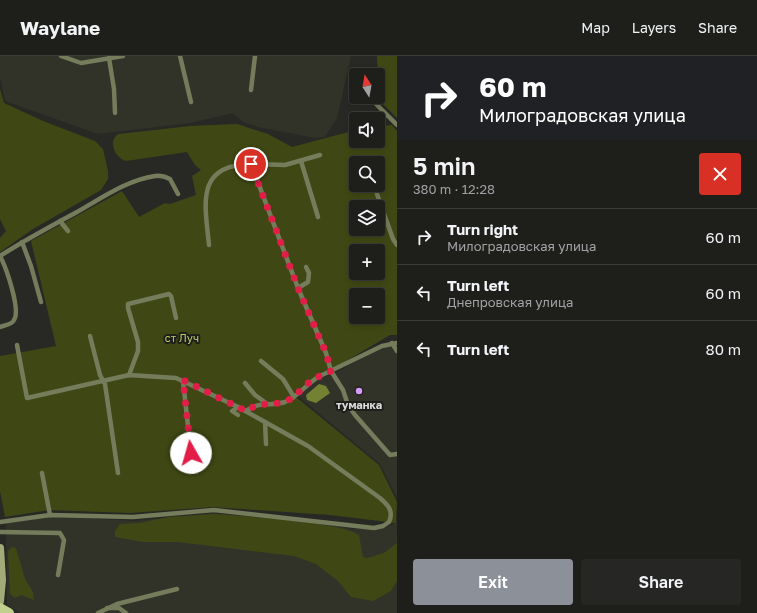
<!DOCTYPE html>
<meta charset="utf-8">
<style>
:root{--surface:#1e1f1b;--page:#262724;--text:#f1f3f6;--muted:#a1a2a3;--line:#3c3d3a;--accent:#8c9099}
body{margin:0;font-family:"Golos Text",sans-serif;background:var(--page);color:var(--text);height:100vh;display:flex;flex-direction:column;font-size:15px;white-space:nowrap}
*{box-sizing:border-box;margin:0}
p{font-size:13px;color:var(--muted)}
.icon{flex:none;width:22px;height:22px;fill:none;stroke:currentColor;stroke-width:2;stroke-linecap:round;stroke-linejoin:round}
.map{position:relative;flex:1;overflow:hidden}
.sheet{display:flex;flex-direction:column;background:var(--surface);width:360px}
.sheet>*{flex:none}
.banner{background:#202124;color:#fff;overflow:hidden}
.needle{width:26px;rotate:349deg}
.fabs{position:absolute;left:349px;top:12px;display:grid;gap:8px}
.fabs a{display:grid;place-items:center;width:36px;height:36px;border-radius:4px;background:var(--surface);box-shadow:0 2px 6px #0003,0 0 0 1px var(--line);font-size:20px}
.pin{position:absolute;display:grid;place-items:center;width:34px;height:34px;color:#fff;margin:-17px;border:2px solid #fff;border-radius:50%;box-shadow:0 1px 4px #0007}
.me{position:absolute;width:44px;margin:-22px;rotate:353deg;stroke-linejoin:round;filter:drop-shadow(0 0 3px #0008)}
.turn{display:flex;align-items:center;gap:14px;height:84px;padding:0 16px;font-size:18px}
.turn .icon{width:52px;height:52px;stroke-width:2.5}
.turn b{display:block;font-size:28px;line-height:34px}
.round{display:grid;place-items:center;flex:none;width:42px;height:42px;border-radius:4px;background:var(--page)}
.overview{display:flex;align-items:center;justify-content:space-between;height:68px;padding:0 16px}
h1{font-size:24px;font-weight:600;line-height:30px}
.cta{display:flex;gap:8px;margin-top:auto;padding:8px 16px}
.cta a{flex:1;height:46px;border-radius:4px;background:var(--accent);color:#fff;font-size:16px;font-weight:600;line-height:46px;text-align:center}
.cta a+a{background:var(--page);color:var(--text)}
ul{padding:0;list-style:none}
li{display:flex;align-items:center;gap:12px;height:56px;padding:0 16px;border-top:1px solid var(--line)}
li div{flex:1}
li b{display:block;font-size:15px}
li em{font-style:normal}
header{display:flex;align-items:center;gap:24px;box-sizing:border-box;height:56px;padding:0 20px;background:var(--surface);border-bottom:1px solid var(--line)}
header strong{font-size:19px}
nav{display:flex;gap:22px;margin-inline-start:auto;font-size:14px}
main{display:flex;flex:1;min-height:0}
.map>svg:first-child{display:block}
.built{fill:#313329}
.green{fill:#3f4814;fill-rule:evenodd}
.water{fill:#738133}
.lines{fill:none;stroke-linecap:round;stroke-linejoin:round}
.lane{stroke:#747c5c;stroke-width:4.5}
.secondary{stroke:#a0ab78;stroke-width:8}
.primary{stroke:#c1d08d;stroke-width:10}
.route{stroke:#e11d48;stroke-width:7;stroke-dasharray:0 12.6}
.poi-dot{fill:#d69bfa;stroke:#1e1f1b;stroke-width:1.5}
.labels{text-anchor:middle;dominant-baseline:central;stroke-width:4;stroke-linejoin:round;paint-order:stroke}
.park-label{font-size:11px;fill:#b9cd63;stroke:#1e1f1b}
.poi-label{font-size:11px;font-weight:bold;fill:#dcddda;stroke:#1e1f1b}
</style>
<header>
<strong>Waylane</strong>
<nav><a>Map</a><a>Layers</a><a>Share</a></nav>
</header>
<main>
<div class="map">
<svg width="397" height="557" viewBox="0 0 397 557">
<rect width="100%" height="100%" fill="#282924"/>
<g class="built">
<polygon points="0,0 351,0 337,62 325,81 315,82 258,71 243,66 233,57 190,67 98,78 5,45 0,21"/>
<polygon points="397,288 397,442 380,408 297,339 320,323 339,315 377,294"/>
<polygon points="214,457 332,469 352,473 386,471 394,468 397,465 397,557 20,557 7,549 6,466 52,460 134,465"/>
</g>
<g class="green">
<polygon points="377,0 397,0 397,62 379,44"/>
<polygon points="0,33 4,47 43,65 95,85 103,93 108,115 108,123 101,134 33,173 0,196 0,182 6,175 0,163"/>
<path d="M237 68 268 78 292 91 356 74V85H378V71L392 69 397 75V279H390L341 308 324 315 295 336 296 341 379 409 397 446 396 467 330 459 213 451 130 457 49 454 5 461 0 435V300L56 290 31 185 122 135 139 161 165 147 170 148 196 139 192 120 201 114 195 109 187 96 126 105C115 102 107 84 119 78L190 70ZM356 107H378V129H356ZM356 151H378V173H356ZM356 195H378V217H356ZM356 239H378V261H356Z"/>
<path d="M214 458C241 460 342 466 359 479L363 501 367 502 384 497 397 487V525L391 535 373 545 351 541 338 525 316 508 294 500 178 486H143L115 481V475L120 468 140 467 168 461Z"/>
<polygon points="12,491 16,492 25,523 33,536 34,544 21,539 15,542 10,538 8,495"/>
</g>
<polygon class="water" points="319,328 326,330 330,337 316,347 307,344 306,339"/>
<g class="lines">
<g class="lane">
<polyline points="61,0 81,7 123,0"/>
<polyline points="180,0 191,46"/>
<polyline points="109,2 114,33 115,57"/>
<polyline points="251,34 255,0"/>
<polyline points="373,45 397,69"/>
<polyline points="301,105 318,161"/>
<polyline points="251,108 285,109 320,99"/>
<polyline points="377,138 393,183 397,189"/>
<polyline points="60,165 68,175"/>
<polyline points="22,186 31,210 41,246"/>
<path d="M209 189C205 148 195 109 251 108L298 232 326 297 331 315 343 334 348 349 355 359 390 399 397 398"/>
<path d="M0 200C25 184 51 170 77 156 102 142 127 124 155 120 161 119 166 121 170 123L178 138"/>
<polyline points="298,232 308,226 309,217 306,211"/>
<path d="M0 271C4 269 12 269 14 264 21 254 6 211 0 200"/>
<polyline points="90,280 100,319 105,328 118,417"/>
<polyline points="392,287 397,295"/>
<polyline points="261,305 283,323 294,341"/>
<polyline points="129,319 138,295 138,286 128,252 128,248 169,238 171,240 176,262"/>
<polyline points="183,325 191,397"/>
<polyline points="245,327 255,339 266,347"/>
<polyline points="238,351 232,355 238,359"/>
<path d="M246 355C263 344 269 351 285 346 298 341 307 327 320 320L382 290 397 287"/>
<polyline points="265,366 266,388"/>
<polyline points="42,417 50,459"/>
<path d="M0 466 50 459 133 461 214 454 374 472 383 470 389 466C394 455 388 449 380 442L308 390 238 351 176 322 129 319 27 342 17 289"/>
<polyline points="0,476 60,477 64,484 58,519"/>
<polyline points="107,552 119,552 126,557"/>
<polyline points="98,557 117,548 177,533"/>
</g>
<polyline class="secondary" points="0,492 2,524 0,545"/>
<polyline class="primary" points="0,552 9,557"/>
</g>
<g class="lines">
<path class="route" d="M191 397 183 324 246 355C261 345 269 350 284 346 296 342 302 331 311 325 317 321 324 318 331 315L326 297 298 232 251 108"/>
</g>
<circle class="poi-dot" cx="359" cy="335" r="4"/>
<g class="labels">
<g class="park-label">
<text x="182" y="281">ст Луч</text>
</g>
<g class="poi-label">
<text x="359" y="348">туманка</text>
</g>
</g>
</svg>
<div class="fabs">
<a><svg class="needle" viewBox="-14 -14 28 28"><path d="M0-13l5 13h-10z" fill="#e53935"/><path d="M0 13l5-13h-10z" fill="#a1a2a3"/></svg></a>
<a><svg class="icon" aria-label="sound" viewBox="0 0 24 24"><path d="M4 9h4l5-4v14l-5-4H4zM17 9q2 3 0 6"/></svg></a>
<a><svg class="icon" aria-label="search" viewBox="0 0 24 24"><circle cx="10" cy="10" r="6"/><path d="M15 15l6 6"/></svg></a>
<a><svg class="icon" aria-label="layers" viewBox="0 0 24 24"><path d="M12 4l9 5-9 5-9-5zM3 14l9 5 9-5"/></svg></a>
<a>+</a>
<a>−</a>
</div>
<div class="pin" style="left:251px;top:108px;background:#d93025"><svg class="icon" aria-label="arrive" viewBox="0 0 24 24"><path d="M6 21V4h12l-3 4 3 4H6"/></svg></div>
<svg class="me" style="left:191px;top:397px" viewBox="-20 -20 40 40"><circle r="19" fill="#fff"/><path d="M0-13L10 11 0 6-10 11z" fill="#e11d48"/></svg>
</div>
<section class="sheet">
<div class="banner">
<div class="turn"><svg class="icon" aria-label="right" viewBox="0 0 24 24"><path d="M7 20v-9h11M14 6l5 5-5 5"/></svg><div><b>60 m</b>Милоградовская улица</div></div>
</div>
<div class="overview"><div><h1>5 min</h1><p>380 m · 12:28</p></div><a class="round" style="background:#d93025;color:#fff"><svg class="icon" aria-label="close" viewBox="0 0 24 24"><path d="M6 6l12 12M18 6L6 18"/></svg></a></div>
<ul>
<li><svg class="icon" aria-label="right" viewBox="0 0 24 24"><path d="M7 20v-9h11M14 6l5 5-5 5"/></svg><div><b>Turn right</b><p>Милоградовская улица</p></div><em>60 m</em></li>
<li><svg class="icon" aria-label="left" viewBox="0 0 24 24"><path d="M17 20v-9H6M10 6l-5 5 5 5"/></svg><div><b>Turn left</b><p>Днепровская улица</p></div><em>60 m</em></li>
<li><svg class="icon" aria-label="left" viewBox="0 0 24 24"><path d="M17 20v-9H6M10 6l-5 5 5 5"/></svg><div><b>Turn left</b></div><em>80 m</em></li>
</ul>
<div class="cta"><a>Exit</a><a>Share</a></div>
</section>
</main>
